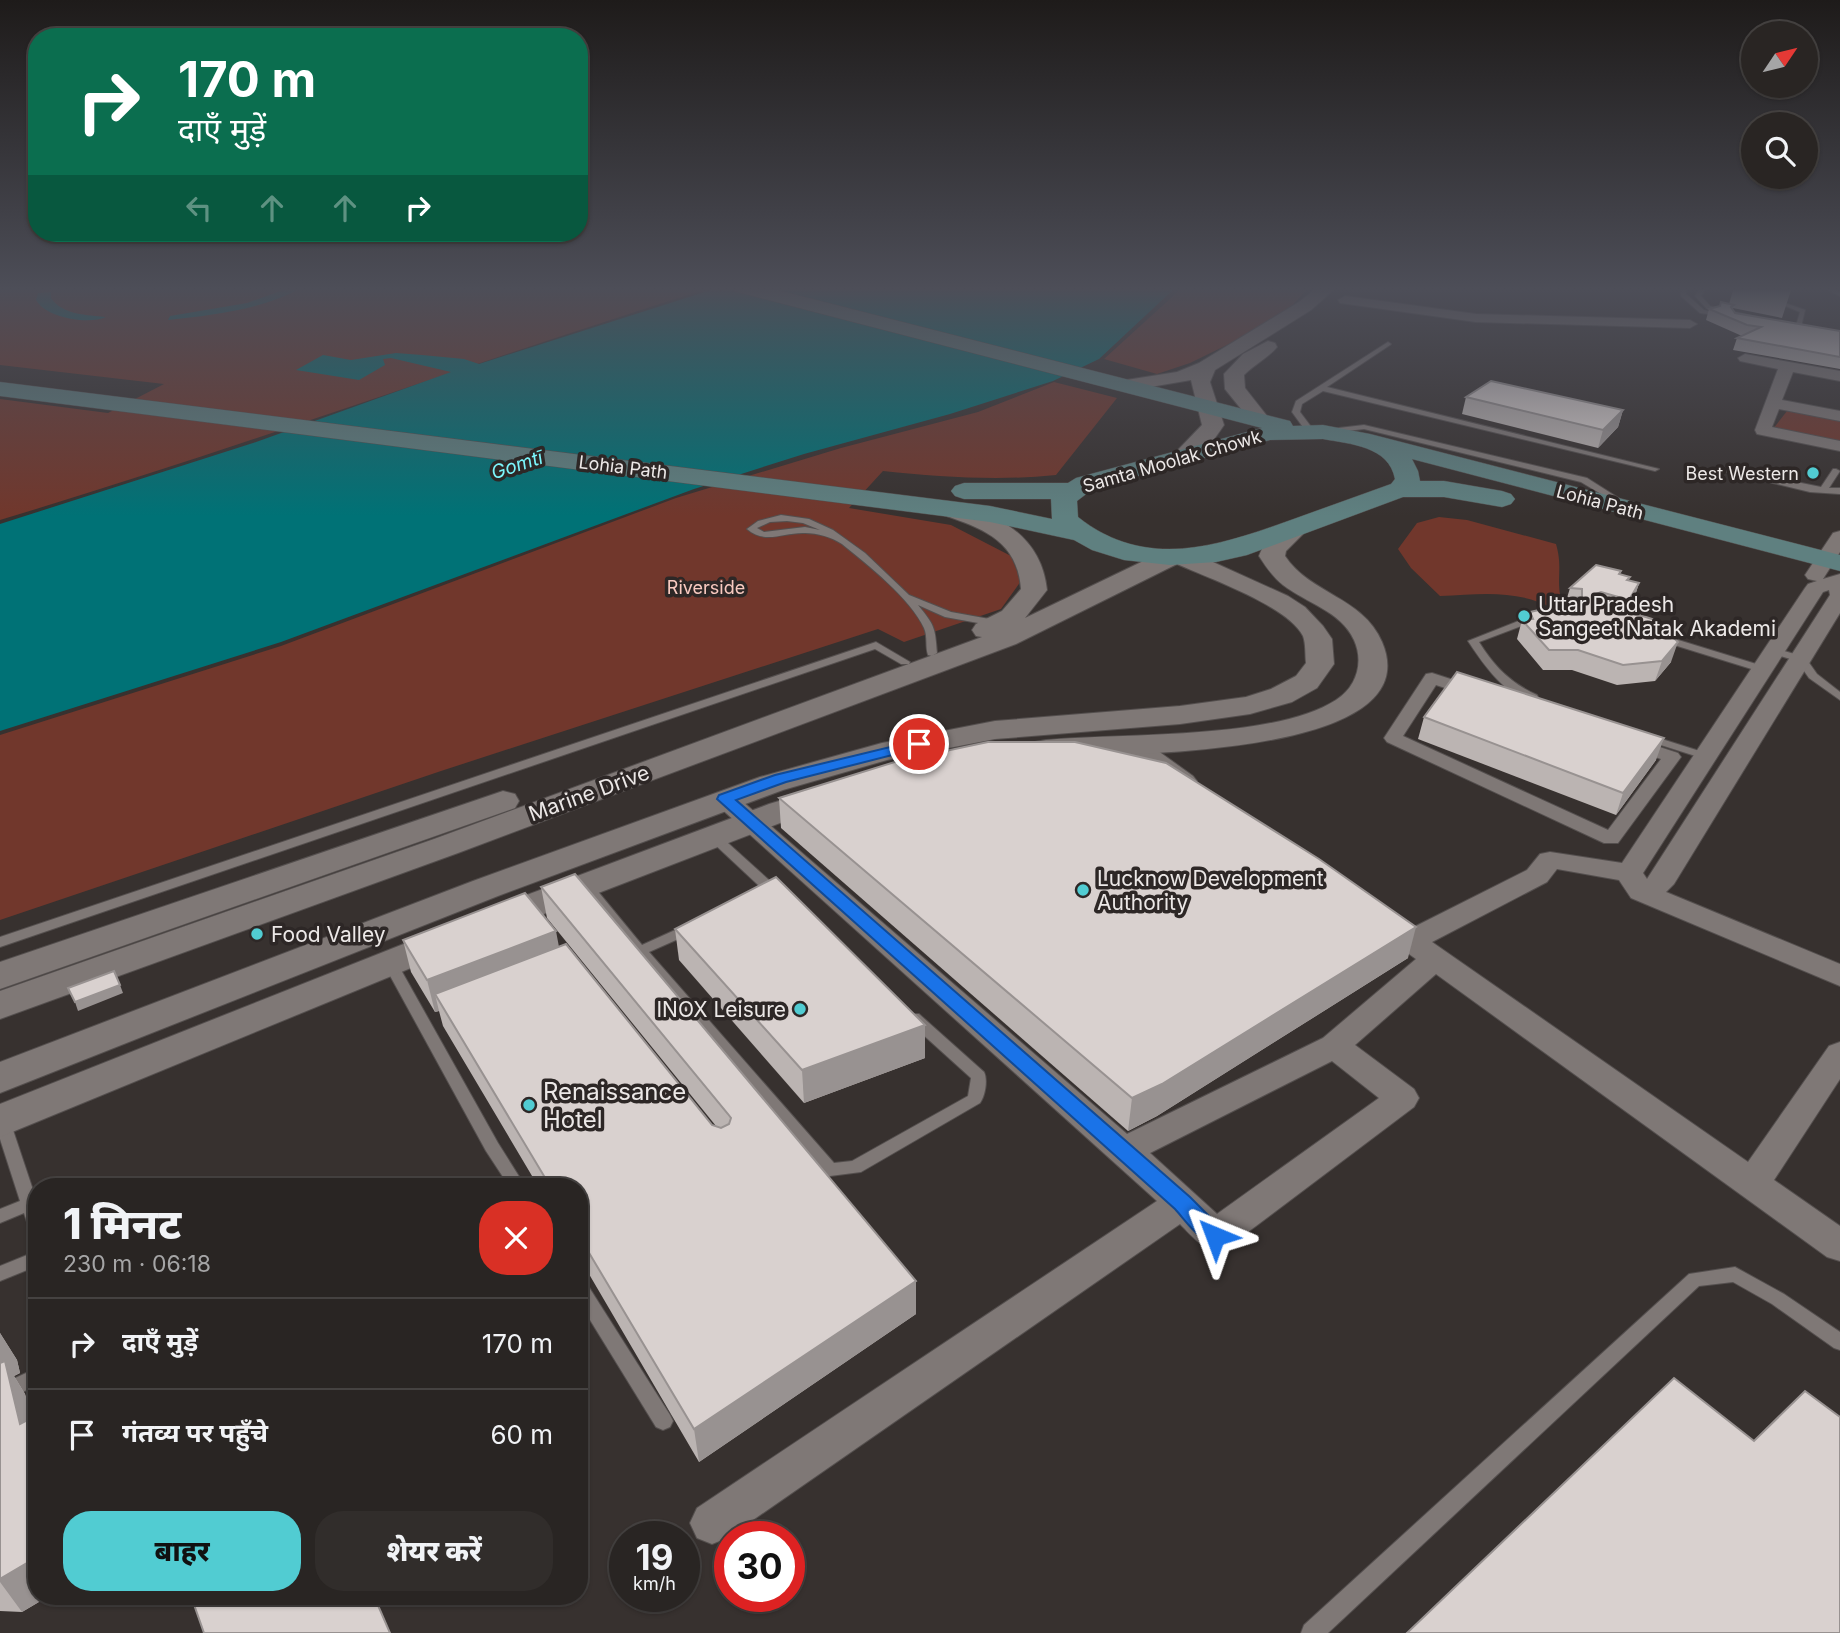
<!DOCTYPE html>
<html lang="hi">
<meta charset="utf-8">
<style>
:root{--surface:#292523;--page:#312d2b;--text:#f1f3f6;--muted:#a5a5a6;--line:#454241;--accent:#51ccd2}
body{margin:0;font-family:Inter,"Noto Sans Devanagari",sans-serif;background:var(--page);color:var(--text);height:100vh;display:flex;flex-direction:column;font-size:26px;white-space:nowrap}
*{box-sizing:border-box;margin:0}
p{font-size:23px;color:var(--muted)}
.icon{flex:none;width:38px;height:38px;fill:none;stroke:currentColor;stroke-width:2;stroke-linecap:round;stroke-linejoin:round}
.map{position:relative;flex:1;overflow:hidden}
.details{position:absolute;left:28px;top:1178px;width:560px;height:427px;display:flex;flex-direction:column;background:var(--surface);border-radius:28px;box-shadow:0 2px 5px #0004,0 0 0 2px var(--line)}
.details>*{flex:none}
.guide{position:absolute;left:28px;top:28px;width:560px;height:214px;border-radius:28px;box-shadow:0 2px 5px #0004,0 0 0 2px var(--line);background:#0b6e4f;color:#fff;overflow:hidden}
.needle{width:46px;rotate:55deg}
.buttons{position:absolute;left:1741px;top:21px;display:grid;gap:14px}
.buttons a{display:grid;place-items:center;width:77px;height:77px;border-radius:50%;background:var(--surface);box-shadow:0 2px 5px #0004,0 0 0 2px var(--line);font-size:35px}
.speed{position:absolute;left:609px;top:1521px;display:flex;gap:14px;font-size:35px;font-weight:700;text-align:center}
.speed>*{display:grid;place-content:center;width:91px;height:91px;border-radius:50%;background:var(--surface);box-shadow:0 2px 5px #0004,0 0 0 2px var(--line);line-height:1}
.speed small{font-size:18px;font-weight:400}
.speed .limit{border:10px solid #d22;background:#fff;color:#111}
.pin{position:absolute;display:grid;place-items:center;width:60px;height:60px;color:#fff;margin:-30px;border:4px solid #fff;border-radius:50%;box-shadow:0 2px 7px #0007}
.me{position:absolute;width:77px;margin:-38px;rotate:316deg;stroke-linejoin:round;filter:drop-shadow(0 0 5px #0008)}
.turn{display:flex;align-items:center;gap:24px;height:147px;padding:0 35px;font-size:32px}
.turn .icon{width:91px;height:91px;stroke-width:2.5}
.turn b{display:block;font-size:49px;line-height:60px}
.lanes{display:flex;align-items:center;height:66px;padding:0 35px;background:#0003;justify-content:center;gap:35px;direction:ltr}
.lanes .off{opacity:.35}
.round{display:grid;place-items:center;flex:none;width:74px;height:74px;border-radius:28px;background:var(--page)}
.overview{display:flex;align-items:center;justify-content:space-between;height:119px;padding:0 35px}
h1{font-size:42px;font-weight:800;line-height:52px}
.primary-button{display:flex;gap:14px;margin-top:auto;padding:14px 35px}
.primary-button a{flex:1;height:80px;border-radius:28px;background:var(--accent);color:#111;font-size:28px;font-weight:800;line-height:80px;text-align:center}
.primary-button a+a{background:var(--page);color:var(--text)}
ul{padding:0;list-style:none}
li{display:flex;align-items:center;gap:21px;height:91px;padding:0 35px;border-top:2px solid var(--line)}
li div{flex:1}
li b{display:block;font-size:26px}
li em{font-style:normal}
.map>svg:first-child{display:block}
.green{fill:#71372c}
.water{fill:#007276}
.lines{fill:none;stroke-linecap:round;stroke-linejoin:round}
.service-casing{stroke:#544f4e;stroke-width:2}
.pedestrian-casing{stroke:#544f4e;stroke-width:2}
.minor-casing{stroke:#544f4e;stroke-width:2}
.tertiary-casing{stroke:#544f4e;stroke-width:2}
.secondary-casing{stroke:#544f4e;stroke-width:1}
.service{fill:#7f7876;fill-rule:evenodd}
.pedestrian{fill:#7f7876;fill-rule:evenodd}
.minor{fill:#7f7876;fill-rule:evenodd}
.tertiary{fill:#7f7876;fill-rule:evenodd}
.secondary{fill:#5f8080;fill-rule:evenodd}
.wall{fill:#bbb4b2}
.shaded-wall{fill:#989291}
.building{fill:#d9d1cf;stroke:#989291;stroke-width:2}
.route{fill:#1a73e8;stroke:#114b97;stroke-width:2}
.poi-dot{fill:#51ccd2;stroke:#2d2726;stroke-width:2.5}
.labels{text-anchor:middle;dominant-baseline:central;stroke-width:7;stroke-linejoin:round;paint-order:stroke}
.far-street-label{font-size:18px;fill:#ece8e7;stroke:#2d2726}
.far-poi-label{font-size:18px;fill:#ece8e7;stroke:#2d2726;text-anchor:end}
.far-park-label{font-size:18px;fill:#f9cac0;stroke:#2d2726}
.far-water-label{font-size:19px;font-style:italic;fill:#7bf5fb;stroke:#2d2726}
.poi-label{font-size:21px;fill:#ece8e7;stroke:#2d2726;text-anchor:start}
.street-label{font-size:21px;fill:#ece8e7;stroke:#2d2726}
.near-poi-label{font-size:24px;fill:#ece8e7;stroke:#2d2726;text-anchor:start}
</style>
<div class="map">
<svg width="1840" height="1633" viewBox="0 0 1840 1633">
<rect width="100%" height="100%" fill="#37312f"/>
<g class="green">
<path d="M0 287H693L704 290C468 364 236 449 0 520V399L108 413 164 384 0 365Z"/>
<polygon points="1183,287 1309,287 1290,308 1235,341 1190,363 1157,374 1104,359"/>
<path d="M1054 382 1117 398 1056 475C998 481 941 477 883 471L849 508 951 525 1011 556 1021 581 1001 609 904 642 878 629 441 771 0 920V735L281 646 676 498 841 448 978 412Z"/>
<polygon points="1787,411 1840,421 1840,443 1773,429"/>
<path d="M1439 517 1467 520 1556 544C1563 568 1556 577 1561 600L1553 608C1514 589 1482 594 1440 596L1411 568 1398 549 1417 523Z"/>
</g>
<g class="water">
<polygon points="733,287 1176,287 1099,359 1053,381 950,414 804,454 694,489 281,642 0,731 0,524 253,443 451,372 391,358 383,359 385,365 359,380 296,370 323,355 351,360 396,353 422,355 464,359 479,364 714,289 722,291"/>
<path d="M289 288H301C261 310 213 315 168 320L170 316 247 303Z"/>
<path d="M51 292V298C62 315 88 315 106 317 89 325 46 318 36 300L38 293Z"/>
</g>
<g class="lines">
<defs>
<g id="service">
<polygon points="1680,287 1686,287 1686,294 1704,310 1715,313 1715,315 1700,313 1681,296"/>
<polygon points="1701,287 1707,287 1701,296 1710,306 1765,319 1762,321 1706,308 1695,296"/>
<polygon points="1720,287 1738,287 1752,291 1749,293"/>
<polygon points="1821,287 1830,287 1840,292 1840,296"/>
<polygon points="1771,298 1805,310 1801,327 1796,326 1800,312 1771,300"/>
<polygon points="1388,342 1391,344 1390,345 1327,387 1659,469 1655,471 1323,391 1302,404 1300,412 1315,432 1308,434 1292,412 1296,401"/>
<polygon points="1364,425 1587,478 1628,504 1621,506 1581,482 1364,429 1330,433 1326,431 1330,429"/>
<polygon points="1727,468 1821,487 1833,469 1836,469 1840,471 1829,488 1840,488 1840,494 1810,492 1727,472"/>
<path d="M781 515 809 519 833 530 865 553 909 595 951 612 995 620 1000 623 995 626 945 617 918 605C935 626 935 627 937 653L932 656 928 655C925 646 928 637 924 628 911 599 867 564 842 544 831 537 818 533 805 533 783 532 766 545 747 529L758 521ZM787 521 803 523 820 530 805 527 764 532 757 528 770 522Z"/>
<path d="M1544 611 1549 614 1548 616 1479 642C1494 666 1510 683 1537 695L1538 697 1537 699C1508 702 1482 662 1468 641Z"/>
<polygon points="1662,635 1766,667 1767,669 1766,671 1758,671 1658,640 1657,638"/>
<polygon points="876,642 910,662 909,664 901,664 875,649 0,947 0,937"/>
<polygon points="1774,648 1805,657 1817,674 1840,692 1840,700 1809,678 1797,661 1770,653 1770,649"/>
<polygon points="1649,735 1709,754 1711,756 1705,759 1645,740 1643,738"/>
<polygon points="714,833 718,834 781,891 783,894 781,897 771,897 710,840 708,837"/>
<path d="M586 882 591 883 642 945 684 926H694L696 929 694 932 649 952 834 1163 852 1161 968 1096 971 1078 909 1022 907 1018 909 1014H919L984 1072C988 1080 985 1096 980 1103L861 1172 830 1176 824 1175 581 889 579 886Z"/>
<polygon points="389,956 394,958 396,961 498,1143 525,1186 509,1186 486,1151 382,961 384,958"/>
<polygon points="2,1115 8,1117 10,1121 37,1202 37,1236 31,1234 24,1213 0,1223 0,1209 20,1201 0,1139 0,1116"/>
<polygon points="37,1251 37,1266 0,1281 0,1266"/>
<polygon points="1735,1267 1784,1294 1840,1332 1840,1350 1834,1348 1772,1304 1733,1282 1699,1286 1328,1633 1301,1633 1304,1625 1689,1274"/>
<polygon points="579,1279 585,1281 670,1415 673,1421 670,1427 663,1430 656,1427 579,1302"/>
<polygon points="37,1368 37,1385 0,1403 0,1385"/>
</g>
<path id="pedestrian" d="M1432 673 1678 753 1681 757 1618 843H1604L1387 742 1384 738 1426 674ZM1436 685 1661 759 1608 830 1403 736Z"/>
<g id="minor">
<polygon points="1345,296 1476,314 1690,320 1697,324 1690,328 1476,322 1340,303 1338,300"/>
<polygon points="1745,354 1840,371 1840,381 1793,372 1782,400 1840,411 1840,421 1779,409 1772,427 1840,441 1840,451 1757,434 1755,430 1778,369 1740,361 1738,358"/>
<path d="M1840 531V552L1823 579 1840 574V613L1674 884 1666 892 1840 964V986L1631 898 1619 880 1557 869 1547 882 1432 942 1748 1162 1829 1046 1840 1042V1079L1774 1180 1840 1226V1261L1827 1257 1436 974 1355 1045 1414 1089 1419 1098 1414 1107 1228 1247C1205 1254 1196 1240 1180 1224L727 1538 712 1544 697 1538 690 1523 697 1508 1157 1201 716 804 712 799 716 794 725 791 734 794 1127 1134 1323 1038 1416 959 1374 929 1370 922 1374 915C1390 911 1399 919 1412 928L1527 870 1540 854 1550 852 1622 863 1805 588 1808 584 1817 581 1808 579 1805 575 1833 533ZM1829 590 1830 595 1647 879 1643 873 1823 592ZM1332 1061 1379 1098 1217 1214 1150 1153Z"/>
<polygon points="1131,736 1140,738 1193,776 1197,781 1193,786 1184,789 1175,786 1122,748 1119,743 1122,738"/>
</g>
<g id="tertiary">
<path d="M1318 287H1337L1311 310 1215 370 1210 382 1224 425C1213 441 1199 464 1177 459L1174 454 1202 425 1191 380 1127 391 1120 389 1117 385 1120 381 1177 372 1199 363 1299 302Z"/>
<path d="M1268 341 1275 343 1277 347C1268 358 1254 365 1244 375L1245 388 1271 421 1268 425H1254L1225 389 1224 374 1243 354Z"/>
<path d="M946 501C996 513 1041 534 1047 590L1025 618 1160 553 1169 550 1193 553 1288 596 1305 607 1323 626 1332 639 1334 664 1317 688 1292 702 1250 714 1180 724 995 739 887 760 783 790 498 896 0 1093V1062L473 881 760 777 882 743 995 721 1180 706 1246 697 1271 689 1296 676 1306 663C1305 655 1306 644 1303 636 1288 606 1208 578 1177 564L1016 644 458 853 0 1019V991L434 839 982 637 976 636 972 630 976 624 1002 611 1021 589C1017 538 980 528 938 513L934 508 938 503Z"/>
<path d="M1296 522 1305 524 1308 529 1286 551 1285 556C1310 594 1363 597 1382 642 1433 761 1106 753 1046 758L1035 756 1030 749 1035 742 1046 740C1122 733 1274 740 1336 700 1357 687 1364 662 1354 640 1341 611 1306 603 1283 585 1273 577 1266 567 1259 556 1264 541 1281 526 1296 522Z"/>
<polygon points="822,788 834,791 838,798 834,805 793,818 505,929 492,933 479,929 474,921 479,913 769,804"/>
<polygon points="503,791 515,794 519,801 515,808 0,989 0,962"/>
<polygon points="449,926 462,929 468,938 462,947 0,1137 0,1104"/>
</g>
<path id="secondary" d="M732 287H765L1290 421 1293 426 1323 425 1370 434 1840 555V571L1412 459 1418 471 1420 481H1444L1502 491 1511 494 1515 499 1511 504 1502 507 1444 497H1403L1247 555 1216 562 1170 565 1124 560 1092 550 1074 540 990 522 0 396V382L990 506 1052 519 1051 499H964L955 496 951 491 955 486 964 483H1068L1076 478 1262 428 734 291ZM1323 439C1350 444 1389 446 1395 479L1391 484C1358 496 1324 508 1291 520 1218 546 1146 571 1078 517L1077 501 1094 488 1270 440Z"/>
</defs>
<use href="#service" class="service-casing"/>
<use href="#pedestrian" class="pedestrian-casing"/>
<use href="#minor" class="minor-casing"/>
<use href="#tertiary" class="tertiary-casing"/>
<use href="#secondary" class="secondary-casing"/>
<use href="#service" class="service"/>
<use href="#pedestrian" class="pedestrian"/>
<use href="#minor" class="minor"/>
<use href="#tertiary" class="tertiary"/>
<use href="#secondary" class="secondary"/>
</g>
<g class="wall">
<polygon points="1734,287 1792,287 1782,318 1733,308 1732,309 1735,313 1840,331 1840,369 1733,350 1737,338 1742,336 1706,320 1709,309 1729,304"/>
<polygon points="1466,397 1623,410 1618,427 1598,448 1462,414"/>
<polygon points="1620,574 1630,577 1628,581 1639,583 1633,602 1627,611 1671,662 1655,681 1617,685 1572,670 1543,670 1517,639 1522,620 1528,619 1530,612 1548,608 1567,598 1570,588"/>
<polygon points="1424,717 1656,760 1616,815 1418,739"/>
<polygon points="779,798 1408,958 1157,1116 1128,1131 781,828"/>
<polygon points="541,887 916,1281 916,1314 699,1462 579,1257 579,1186 538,1186 443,1026 439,1011 435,1012 411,972 403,940 559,946 712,1125 716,1126 547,918"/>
<polygon points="675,929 925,1058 804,1103 679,960"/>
<polygon points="0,1333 17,1360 20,1373 14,1376 25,1394 32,1418 37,1596 49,1596 22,1612 0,1611"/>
</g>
<g class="shaded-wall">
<polygon points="1623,410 1618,427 1598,448 1603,430"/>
<polygon points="1639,583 1633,602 1622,620 1629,600"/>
<polygon points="1601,592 1595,611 1596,594"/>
<polygon points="1678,642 1671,662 1655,681 1662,661"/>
<polygon points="1664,738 1656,760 1616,815 1623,793"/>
<polygon points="1416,927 1408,958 1157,1116 1128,1131 1132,1098"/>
<polygon points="556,931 562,963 435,994 439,1011 435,1012 427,980"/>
<polygon points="120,985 123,993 78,1011 75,1002"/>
<polygon points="925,1025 925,1058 804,1103 802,1070"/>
<polygon points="916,1281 916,1314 699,1462 694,1429"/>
<polygon points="0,1333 17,1360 20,1373 14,1376 25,1394 37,1439 20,1424 0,1382"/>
<polygon points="37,1557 37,1596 49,1596 22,1612 0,1582 0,1579"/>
</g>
<g class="building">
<polygon points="1721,302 1734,305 1731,307 1735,313 1840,331 1840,357 1737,338 1761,327 1747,325 1709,309 1720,306"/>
<polygon points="1491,381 1623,410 1603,430 1466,397"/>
<polygon points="1596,565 1621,571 1619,574 1630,577 1627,580 1639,583 1629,600 1601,592 1596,594 1596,601 1655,620 1678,642 1662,661 1623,665 1578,650 1549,650 1522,620 1533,619 1530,612 1548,608 1557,599 1582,597 1582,589 1570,588"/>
<polygon points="1457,672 1664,738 1623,793 1424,717"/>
<polygon points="988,742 1075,742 1166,763 1319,859 1416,927 1162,1084 1132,1098 779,798 898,761"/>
<polygon points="575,874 916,1281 694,1429 579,1236 579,1186 550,1186 435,994 566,944 712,1125 721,1128 729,1124 731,1118 728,1114 541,887"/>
<polygon points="776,877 925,1025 802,1070 675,929"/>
<polygon points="525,893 556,931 427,980 403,940"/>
<polygon points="114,971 120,985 75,1002 68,988"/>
<polygon points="5,1361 20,1424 37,1415 37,1557 0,1579 0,1363"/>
<polygon points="1674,1378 1754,1441 1805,1391 1840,1417 1840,1633 1407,1633"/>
<polygon points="191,1596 374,1596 390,1633 204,1633"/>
</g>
<linearGradient id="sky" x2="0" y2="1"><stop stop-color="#1e1b1a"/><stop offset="0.56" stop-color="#4d4e58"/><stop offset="1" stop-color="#4d4e58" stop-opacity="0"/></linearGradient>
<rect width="1840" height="516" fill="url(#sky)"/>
<path class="route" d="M919 740 926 744 924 747 786 782 736 800 1190 1197 1223 1230 1226 1236 1223 1243C1204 1249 1187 1222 1175 1209L717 799 719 795 775 775Z"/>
<g class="poi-dot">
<circle cx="1813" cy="473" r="7"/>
<circle cx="1524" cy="616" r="7"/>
<circle cx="1083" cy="890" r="7"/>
<circle cx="257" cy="934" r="7"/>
<circle cx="800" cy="1009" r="7"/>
<circle cx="529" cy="1105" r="7"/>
</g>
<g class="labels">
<g class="far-street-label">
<text transform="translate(1172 461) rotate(-16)">Samta Moolak Chowk</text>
<text transform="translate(623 467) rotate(7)">Lohia Path</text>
<text transform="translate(1600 502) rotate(15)">Lohia Path</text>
</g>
<g class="far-poi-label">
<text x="1799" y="473">Best Western</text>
</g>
<g class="far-park-label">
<text x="706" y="587">Riverside</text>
</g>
<g class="far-water-label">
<text transform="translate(517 465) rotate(-18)">Gomtī</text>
</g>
<g class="poi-label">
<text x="1538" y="604">Uttar Pradesh<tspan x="1538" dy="24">Sangeet Natak Akademi</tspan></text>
<text x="1097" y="878">Lucknow Development<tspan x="1097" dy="24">Authority</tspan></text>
<text x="271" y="934">Food Valley</text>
<text x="786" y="1009" text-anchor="end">INOX Leisure</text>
</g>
<g class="street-label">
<text transform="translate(589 793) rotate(-20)">Marine Drive</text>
</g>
<g class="near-poi-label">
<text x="543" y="1091">Renaissance<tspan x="543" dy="28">Hotel</tspan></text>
</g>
</g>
</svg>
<div class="buttons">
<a><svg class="needle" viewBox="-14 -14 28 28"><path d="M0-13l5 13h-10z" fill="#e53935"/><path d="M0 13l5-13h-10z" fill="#a5a5a6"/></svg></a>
<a><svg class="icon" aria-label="search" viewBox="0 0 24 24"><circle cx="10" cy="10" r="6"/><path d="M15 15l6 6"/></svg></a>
</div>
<div class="speed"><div>19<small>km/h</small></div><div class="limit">30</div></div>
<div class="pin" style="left:919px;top:744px;background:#d93025"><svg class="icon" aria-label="arrive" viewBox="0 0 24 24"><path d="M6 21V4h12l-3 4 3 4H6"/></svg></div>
<svg class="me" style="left:1215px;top:1236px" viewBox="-20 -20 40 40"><path d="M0-17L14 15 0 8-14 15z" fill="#1a73e8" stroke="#fff" stroke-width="4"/></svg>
<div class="guide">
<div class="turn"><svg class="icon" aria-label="right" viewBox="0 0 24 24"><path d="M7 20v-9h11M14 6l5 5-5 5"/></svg><div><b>170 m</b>दाएँ मुड़ें</div></div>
<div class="lanes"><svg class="icon off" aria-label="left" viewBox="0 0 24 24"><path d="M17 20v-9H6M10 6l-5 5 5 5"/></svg><svg class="icon off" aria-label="ahead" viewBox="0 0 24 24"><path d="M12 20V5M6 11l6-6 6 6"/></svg><svg class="icon off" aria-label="ahead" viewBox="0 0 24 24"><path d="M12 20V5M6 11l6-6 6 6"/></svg><svg class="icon" aria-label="right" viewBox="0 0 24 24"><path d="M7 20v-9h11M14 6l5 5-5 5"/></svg></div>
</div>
<section class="details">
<div class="overview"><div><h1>1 मिनट</h1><p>230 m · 06:18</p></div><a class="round" style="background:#d93025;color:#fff"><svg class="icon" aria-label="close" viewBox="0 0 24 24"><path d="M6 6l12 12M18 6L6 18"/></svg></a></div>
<ul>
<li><svg class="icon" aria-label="right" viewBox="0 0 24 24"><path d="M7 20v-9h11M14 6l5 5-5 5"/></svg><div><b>दाएँ मुड़ें</b></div><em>170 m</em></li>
<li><svg class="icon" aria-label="arrive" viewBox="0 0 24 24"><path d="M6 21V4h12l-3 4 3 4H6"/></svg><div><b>गंतव्य पर पहुँचे</b></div><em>60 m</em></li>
</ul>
<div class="primary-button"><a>बाहर</a><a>शेयर करें</a></div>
</section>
</div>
